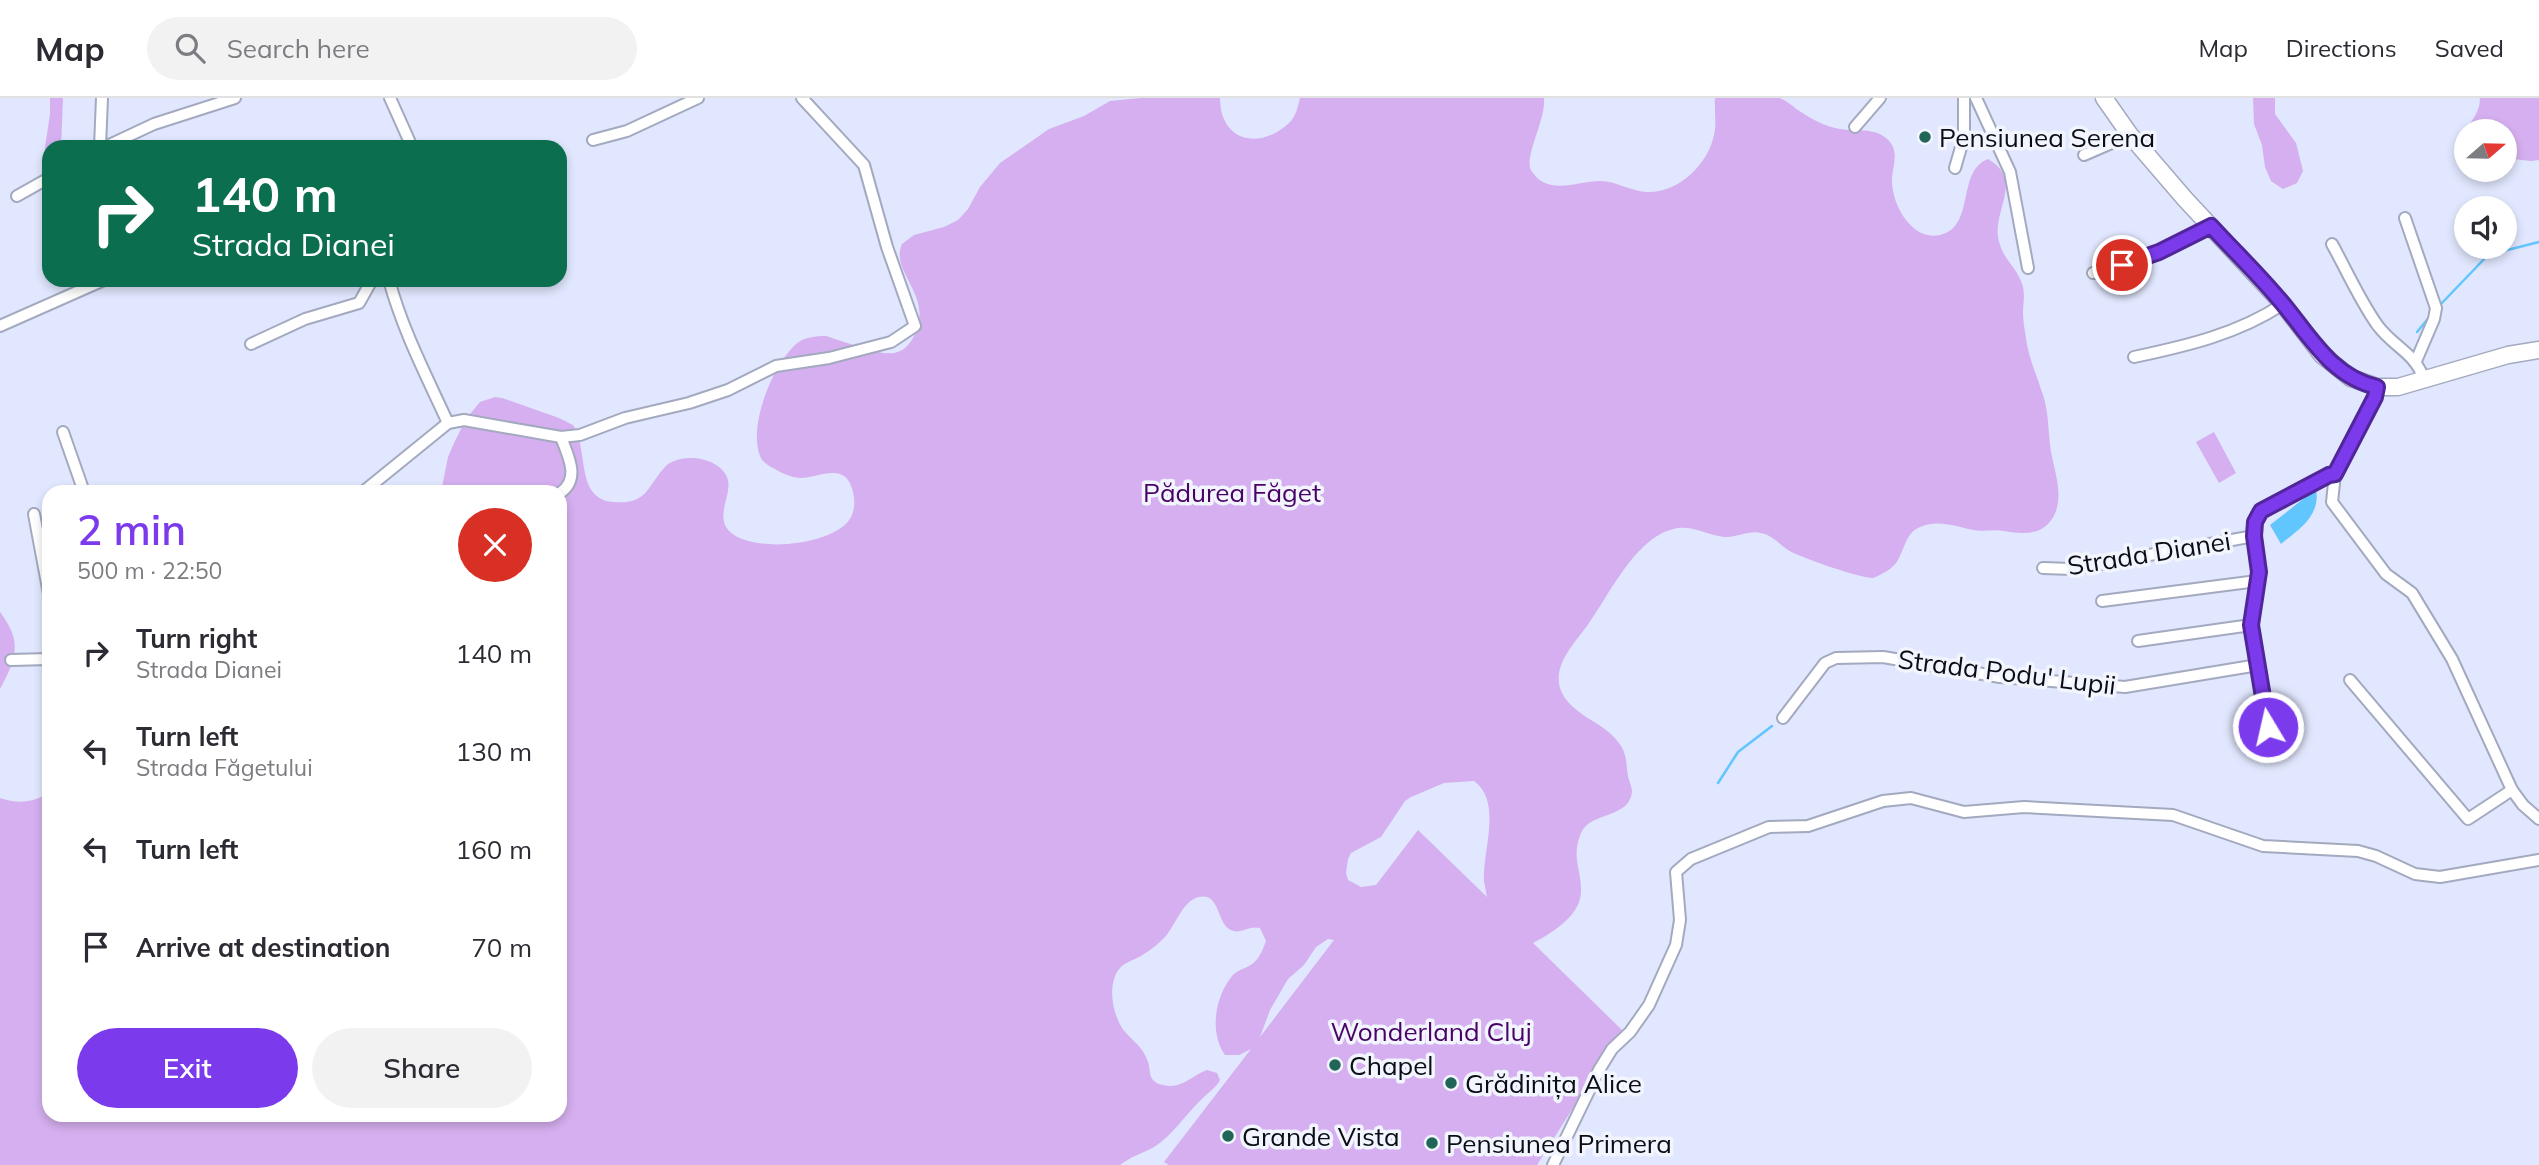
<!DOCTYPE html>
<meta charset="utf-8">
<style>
:root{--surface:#fff;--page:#f2f2f3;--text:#2b2b33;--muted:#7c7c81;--line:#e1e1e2;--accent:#7c3aed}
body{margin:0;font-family:Mulish,sans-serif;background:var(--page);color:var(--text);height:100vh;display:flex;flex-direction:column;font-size:26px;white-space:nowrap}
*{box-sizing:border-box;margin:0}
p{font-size:23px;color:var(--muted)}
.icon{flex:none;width:38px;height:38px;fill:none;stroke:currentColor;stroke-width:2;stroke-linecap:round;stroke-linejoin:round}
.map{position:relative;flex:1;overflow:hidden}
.side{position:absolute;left:42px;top:387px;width:525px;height:637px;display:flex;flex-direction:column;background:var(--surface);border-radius:21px;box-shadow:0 4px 10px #0003}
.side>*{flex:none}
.top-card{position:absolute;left:42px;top:42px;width:525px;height:147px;border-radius:21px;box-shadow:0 4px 10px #0003;background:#0b6e4f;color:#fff;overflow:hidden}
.needle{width:46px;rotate:70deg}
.fabs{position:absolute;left:2454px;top:21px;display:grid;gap:14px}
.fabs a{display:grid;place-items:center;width:63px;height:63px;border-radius:50%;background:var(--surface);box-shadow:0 4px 10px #0003;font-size:35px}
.pin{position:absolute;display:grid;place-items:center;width:60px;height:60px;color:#fff;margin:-30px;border:4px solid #fff;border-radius:50%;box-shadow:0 2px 7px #0007}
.me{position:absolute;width:77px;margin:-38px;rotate:351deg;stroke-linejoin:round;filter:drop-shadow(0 0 5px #0008)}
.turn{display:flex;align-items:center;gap:24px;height:147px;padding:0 35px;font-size:32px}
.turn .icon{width:91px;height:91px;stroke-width:2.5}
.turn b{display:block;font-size:49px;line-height:60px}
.round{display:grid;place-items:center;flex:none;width:74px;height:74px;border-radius:37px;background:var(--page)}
.headline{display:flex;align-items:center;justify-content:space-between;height:119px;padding:0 35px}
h1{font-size:42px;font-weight:600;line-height:52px;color:var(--accent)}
.primary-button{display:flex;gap:14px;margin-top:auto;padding:14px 35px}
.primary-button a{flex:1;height:80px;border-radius:42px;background:var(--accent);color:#fff;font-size:28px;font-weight:600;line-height:80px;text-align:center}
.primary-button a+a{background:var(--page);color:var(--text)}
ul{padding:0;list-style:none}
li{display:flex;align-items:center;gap:21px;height:98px;padding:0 35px}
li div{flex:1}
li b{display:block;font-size:26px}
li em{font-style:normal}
header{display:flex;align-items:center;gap:42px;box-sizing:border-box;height:98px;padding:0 35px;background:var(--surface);border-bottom:2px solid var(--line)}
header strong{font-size:33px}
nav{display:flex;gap:38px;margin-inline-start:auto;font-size:24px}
.search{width:490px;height:63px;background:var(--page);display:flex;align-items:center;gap:18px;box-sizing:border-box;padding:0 24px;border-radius:38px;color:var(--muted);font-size:26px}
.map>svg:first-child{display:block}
.green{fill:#d5afef;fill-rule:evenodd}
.water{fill:#61c6fd}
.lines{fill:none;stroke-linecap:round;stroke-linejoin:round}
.stream{stroke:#61c6fd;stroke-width:2.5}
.street-casing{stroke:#a3a9bf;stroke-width:14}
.secondary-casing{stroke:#a3a9bf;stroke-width:19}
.street{stroke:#fff;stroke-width:10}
.secondary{stroke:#fff;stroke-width:16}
.route-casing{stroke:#51269a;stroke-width:18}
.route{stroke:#7c3aed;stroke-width:12}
.poi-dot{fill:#206558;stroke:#f2f5fe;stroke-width:2.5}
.labels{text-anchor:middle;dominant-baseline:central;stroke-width:7;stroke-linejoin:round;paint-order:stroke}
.poi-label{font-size:26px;fill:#0b0d15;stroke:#f2f5fe;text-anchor:start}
.park-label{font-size:26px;fill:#490367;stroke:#f2f5fe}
.street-label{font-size:26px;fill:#0b0d15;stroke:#f2f5fe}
</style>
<header>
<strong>Map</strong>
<div class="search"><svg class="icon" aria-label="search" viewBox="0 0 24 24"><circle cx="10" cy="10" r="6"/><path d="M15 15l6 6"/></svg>Search here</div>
<nav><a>Map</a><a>Directions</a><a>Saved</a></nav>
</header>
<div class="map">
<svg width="2539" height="1067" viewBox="0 0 2539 1067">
<rect width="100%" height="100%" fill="#e1e7fe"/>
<g class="green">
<polygon points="50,0 63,0 61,49 49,49 49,62 44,56 50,16"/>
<path d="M1141 0H1220C1220 43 1259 53 1289 25 1296 19 1298 8 1300 0H1544C1546 22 1524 58 1531 72 1547 99 1577 83 1600 83 1616 83 1630 93 1646 94 1677 96 1708 67 1714 37 1717 25 1714 12 1715 0 1734 0 1761 0 1779 0 1787 2 1794 10 1801 14 1811 21 1823 27 1835 30 1853 35 1876 27 1890 44 1900 57 1891 71 1892 85 1893 108 1912 143 1940 137 1976 129 1956 73 1988 61 2027 84 1988 115 2000 147 2005 163 2019 172 2023 189 2025 198 2023 206 2023 215 2023 223 2025 233 2026 241 2029 261 2037 278 2043 297 2049 315 2048 335 2051 354 2055 375 2065 401 2052 421 2041 438 2022 436 2004 433 1994 431 1983 434 1973 432 1959 429 1945 424 1931 426 1906 430 1908 443 1898 462 1894 470 1881 477 1873 480 1859 480 1799 459 1788 452 1779 446 1772 437 1761 435 1749 432 1736 440 1724 439 1707 437 1695 428 1678 430 1637 436 1610 496 1589 525 1576 544 1553 565 1560 590 1569 618 1606 623 1621 648 1627 657 1626 667 1628 678 1629 683 1632 689 1632 694 1629 721 1591 713 1581 735 1571 759 1581 770 1581 792 1582 817 1552 835 1533 845L1622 932 1537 1067H1169L1164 1064 1251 951 1239 957H1225C1209 934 1215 899 1232 878 1236 873 1241 872 1247 869 1258 864 1262 854 1266 843L1260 830C1248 827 1239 838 1229 831 1217 823 1219 794 1199 799 1183 802 1175 828 1165 839 1159 845 1151 852 1144 856 1132 864 1122 863 1115 878 1109 894 1113 915 1122 930 1129 940 1141 947 1146 959 1153 972 1145 983 1163 987 1182 992 1192 977 1207 972L1217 975 1220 982C1215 991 1207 995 1201 1002 1185 1017 1173 1037 1154 1049 1143 1055 1130 1059 1120 1067H0V700C17 706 35 705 49 694V1017H560V394H441L448 359 454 345 466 321 480 304 495 299 502 300 559 320 573 327C589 351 575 401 613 404 647 407 646 390 665 369 680 353 722 359 728 382 731 397 718 414 726 429 744 458 837 448 851 419 855 411 855 403 853 394 846 362 819 380 800 380 791 379 783 376 775 371 769 368 762 364 760 358 748 327 773 267 796 246 804 239 816 238 826 238 838 242 850 246 863 250 884 256 902 262 914 238 935 198 889 174 902 146L914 137 944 129 958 122 968 111 980 89 1000 65 1049 31 1084 18 1110 3ZM1474 683C1503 704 1482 754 1484 783 1485 788 1486 794 1487 799L1418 732 1376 787 1361 789 1348 782 1346 775 1348 761 1351 755 1381 739 1405 703 1411 699 1444 685ZM1328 841 1334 842 1260 939 1270 912 1288 881 1304 867 1316 849Z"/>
<polygon points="2253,0 2275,0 2275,16 2296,45 2303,73 2297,85 2283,91 2271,83 2265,69 2262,47 2254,26"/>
<path d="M2480 0H2539V62L2531 63 2504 60V33H2466V61C2456 27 2480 25 2480 0Z"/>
<polygon points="2214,334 2236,375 2219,385 2196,344"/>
<path d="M0 514C23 544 16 561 0 591Z"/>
</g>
<path class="water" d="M2316 391C2321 418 2299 431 2281 446L2270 427Z"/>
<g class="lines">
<g class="stream">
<polyline points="2440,207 2488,157 2539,144"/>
<polyline points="2417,234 2431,217"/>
<polyline points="1718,685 1738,654 1772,628"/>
</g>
<defs>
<g id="street">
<polyline points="390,0 412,49"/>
<polyline points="1976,0 2010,74 2028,170"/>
<polyline points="1855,29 1880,0"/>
<polyline points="593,42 627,33 698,0"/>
<polyline points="100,49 102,0"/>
<polyline points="105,49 154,26 235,0"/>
<polyline points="2084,57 2130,37"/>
<polyline points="1955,70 1964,39 1964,0"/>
<polyline points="17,98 49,80"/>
<polyline points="2405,120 2436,210 2434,221 2416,263"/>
<path d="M2332 146C2347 173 2360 203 2378 228 2395 250 2414 254 2424 281"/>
<polyline points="2093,175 2159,154 2211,128"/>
<path d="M389 182C403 233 426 277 448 325"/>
<polyline points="0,228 104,182"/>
<polyline points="251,246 305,221 359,205 372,182"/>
<path d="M2134 259C2186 248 2238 236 2283 206"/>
<polyline points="2377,289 2375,299 2335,376 2332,404 2386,476 2412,495 2452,561 2512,692 2523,707 2539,721"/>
<polyline points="63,334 84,394"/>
<polyline points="363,394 448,325 464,322 561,339 580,337 625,320 689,305 728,292 776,268 829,260 891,244 915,228 887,149 864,67 802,0"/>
<path d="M560 395C581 381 568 358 561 339"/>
<polyline points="34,416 49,496"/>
<polyline points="2043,470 2072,471 2254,438"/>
<polyline points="2102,503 2257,483"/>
<polyline points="2138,543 2251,527"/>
<polyline points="11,562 49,561"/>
<polyline points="2350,582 2468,721 2512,692"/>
<polyline points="1783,620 1825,565 1836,560 1883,559 2000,579 2125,589 2258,567"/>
<polyline points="2268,629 2251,527 2259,473 2254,438 2255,424 2261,413 2329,377 2335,376"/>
<polyline points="1553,1067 1599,972 1612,951 1630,934 1649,907 1676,847 1680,822 1676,774 1691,761 1769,729 1808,728 1883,703 1911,700 1964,714 2024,709 2173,717 2263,748 2358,753 2376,758 2415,776 2440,779 2539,762"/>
</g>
<polyline id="secondary" points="2104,0 2130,37 2185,101 2283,206 2322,257 2351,280 2377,289 2398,289 2508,257 2539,252"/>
</defs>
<use href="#street" class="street-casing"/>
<use href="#secondary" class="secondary-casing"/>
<use href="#street" class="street"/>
<use href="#secondary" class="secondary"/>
</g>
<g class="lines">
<defs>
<path id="route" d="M2122 167 2159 154 2211 128C2233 152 2257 175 2278 200 2308 234 2329 278 2377 289L2375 299 2335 376 2329 377 2261 413 2255 424 2254 438 2259 474 2251 527 2268 629"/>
</defs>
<use href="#route" class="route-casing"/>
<use href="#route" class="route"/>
</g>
<g class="poi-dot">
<circle cx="1925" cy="39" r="7"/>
<circle cx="1335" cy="967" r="7"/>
<circle cx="1451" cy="985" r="7"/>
<circle cx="1228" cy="1038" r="7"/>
<circle cx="1432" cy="1045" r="7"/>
</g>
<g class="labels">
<g class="poi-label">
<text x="1939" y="39">Pensiunea Serena</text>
<text x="1349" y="967">Chapel</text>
<text x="1465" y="985">Grădinița Alice</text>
<text x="1242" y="1038">Grande Vista</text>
<text x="1446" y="1045">Pensiunea Primera</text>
</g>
<g class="park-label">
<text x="1232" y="394">Pădurea Făget</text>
<text x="1431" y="933">Wonderland Cluj</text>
</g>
<g class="street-label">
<text transform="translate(2149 455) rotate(-9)">Strada Dianei</text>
<text transform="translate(2007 574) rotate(7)">Strada Podu' Lupii</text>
</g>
</g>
</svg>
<div class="fabs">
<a><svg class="needle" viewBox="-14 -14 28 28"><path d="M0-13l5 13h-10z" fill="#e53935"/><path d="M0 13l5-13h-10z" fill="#7c7c81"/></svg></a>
<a><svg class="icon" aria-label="sound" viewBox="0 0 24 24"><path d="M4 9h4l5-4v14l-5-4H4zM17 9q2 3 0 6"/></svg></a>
</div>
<div class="pin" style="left:2122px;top:167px;background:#d93025"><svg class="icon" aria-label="arrive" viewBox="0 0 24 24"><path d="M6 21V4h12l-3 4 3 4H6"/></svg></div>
<svg class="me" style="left:2268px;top:629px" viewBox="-20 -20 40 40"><circle r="17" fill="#7c3aed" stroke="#fff" stroke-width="3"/><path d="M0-11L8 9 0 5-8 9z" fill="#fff"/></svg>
<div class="top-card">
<div class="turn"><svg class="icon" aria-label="right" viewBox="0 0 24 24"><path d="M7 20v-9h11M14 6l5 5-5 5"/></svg><div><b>140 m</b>Strada Dianei</div></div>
</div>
<section class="side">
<div class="headline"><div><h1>2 min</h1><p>500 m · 22:50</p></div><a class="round" style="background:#d93025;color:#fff"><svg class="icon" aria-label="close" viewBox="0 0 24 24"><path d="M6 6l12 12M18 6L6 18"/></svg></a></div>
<ul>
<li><svg class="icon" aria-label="right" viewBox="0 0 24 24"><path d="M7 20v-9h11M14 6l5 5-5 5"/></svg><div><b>Turn right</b><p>Strada Dianei</p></div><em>140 m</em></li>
<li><svg class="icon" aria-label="left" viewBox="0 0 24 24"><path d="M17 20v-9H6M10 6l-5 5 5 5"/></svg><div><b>Turn left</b><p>Strada Făgetului</p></div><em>130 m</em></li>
<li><svg class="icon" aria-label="left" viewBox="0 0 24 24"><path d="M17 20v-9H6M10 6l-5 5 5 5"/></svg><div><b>Turn left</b></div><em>160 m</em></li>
<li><svg class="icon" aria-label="arrive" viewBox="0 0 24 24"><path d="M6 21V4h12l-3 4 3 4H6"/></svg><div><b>Arrive at destination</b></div><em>70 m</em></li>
</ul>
<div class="primary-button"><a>Exit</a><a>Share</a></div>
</section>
</div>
